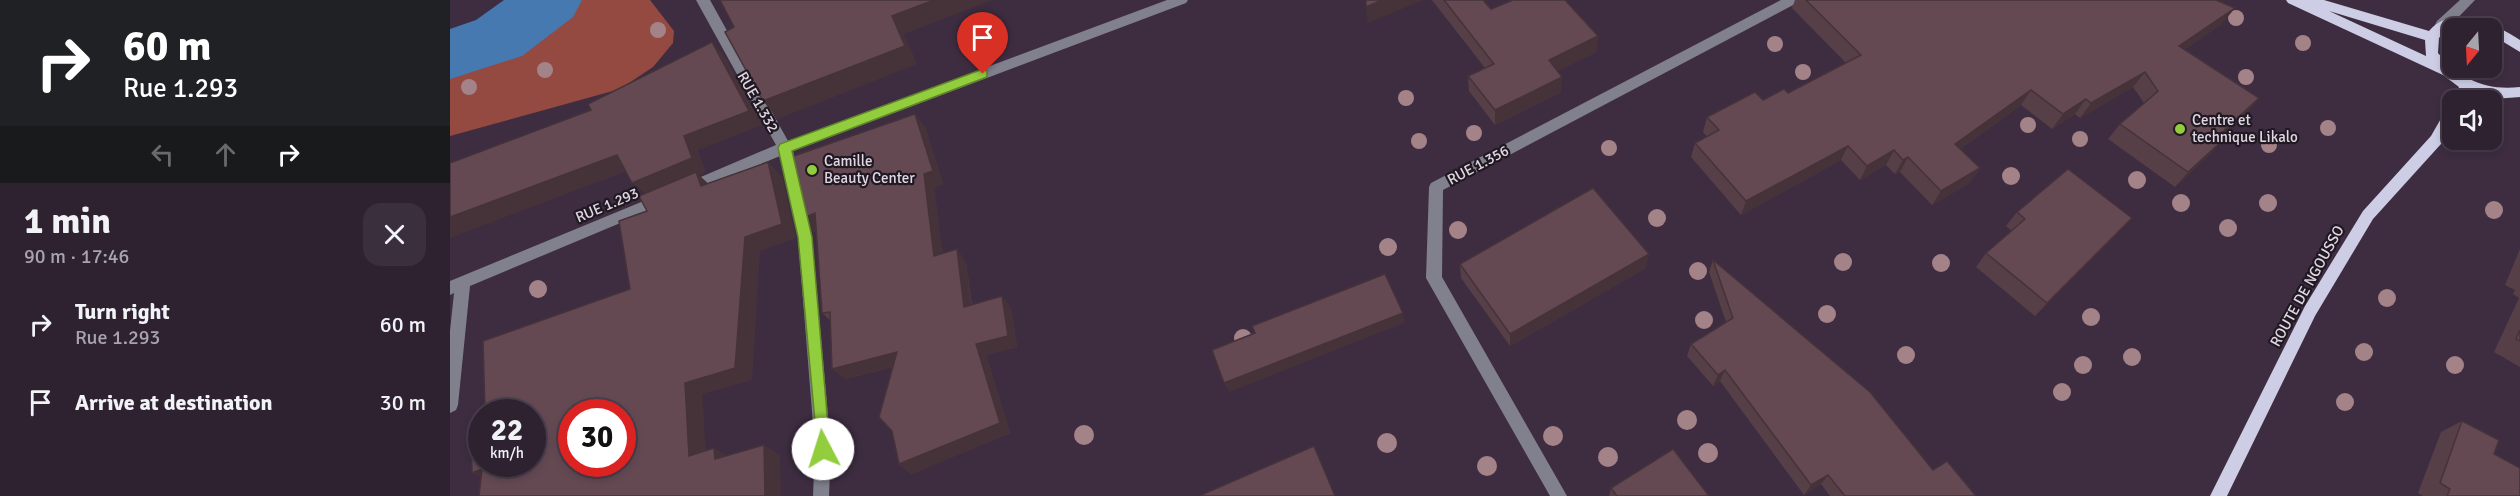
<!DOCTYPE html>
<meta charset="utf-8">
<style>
:root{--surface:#2e2231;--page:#3a2f3d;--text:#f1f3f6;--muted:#a7a4ab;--line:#493f4d}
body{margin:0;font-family:Signika,sans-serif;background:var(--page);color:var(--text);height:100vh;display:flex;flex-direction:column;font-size:22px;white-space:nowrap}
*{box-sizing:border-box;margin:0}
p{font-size:20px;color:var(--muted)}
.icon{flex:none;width:33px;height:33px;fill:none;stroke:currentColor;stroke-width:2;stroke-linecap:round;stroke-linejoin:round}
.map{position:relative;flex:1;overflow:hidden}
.details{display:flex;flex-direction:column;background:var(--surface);width:450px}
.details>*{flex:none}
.banner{background:#202124;color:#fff;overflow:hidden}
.needle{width:39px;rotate:198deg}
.fabs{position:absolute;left:1992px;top:18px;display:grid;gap:12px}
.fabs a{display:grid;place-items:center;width:60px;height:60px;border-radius:12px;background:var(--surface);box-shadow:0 3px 9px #0003,0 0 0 2px var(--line);font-size:30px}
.speed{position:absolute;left:18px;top:399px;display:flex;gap:12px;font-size:30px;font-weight:700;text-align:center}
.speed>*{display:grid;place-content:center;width:78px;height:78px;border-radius:50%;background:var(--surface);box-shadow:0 3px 9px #0003,0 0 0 2px var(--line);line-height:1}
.speed small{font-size:15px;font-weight:400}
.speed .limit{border:9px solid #d22;background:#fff;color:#111}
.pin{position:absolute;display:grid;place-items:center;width:51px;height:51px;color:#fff;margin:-62px -26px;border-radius:50% 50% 50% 0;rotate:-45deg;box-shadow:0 0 6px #0007}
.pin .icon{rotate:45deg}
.me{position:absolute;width:66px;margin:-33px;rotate:355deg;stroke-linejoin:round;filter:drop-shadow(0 0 4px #0008)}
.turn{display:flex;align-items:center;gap:21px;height:126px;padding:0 24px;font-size:27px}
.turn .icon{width:78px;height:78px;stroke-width:2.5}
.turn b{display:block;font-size:42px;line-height:51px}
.lanes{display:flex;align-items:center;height:57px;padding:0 24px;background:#0003;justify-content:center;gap:30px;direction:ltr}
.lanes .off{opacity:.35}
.round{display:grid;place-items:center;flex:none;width:63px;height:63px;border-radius:18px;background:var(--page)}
.head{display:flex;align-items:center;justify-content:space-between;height:102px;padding:0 24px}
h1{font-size:36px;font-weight:700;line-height:45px}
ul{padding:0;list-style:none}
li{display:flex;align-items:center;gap:18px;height:78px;padding:0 24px}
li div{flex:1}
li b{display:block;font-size:22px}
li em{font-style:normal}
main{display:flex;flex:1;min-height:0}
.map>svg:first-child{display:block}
.forest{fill:#944941}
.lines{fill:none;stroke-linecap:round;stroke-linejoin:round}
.river{fill:#4779b1;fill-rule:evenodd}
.minor{fill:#81818d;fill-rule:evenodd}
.major{fill:#cdcde6;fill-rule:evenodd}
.tree{fill:#a48388}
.wall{fill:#563f47}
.shaded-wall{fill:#46333a}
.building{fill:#644953;stroke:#46333a;stroke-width:1.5;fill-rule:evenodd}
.route{fill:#92cd3e;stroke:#5f8528;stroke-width:1.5}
.poi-dot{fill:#92cd3e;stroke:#201922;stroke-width:2}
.labels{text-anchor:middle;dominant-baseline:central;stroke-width:4.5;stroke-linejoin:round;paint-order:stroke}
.street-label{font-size:15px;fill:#e1d7e4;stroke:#201922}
.poi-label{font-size:15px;fill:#e1d7e4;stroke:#201922;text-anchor:start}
</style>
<main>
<section class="details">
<div class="banner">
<div class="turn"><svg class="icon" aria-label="right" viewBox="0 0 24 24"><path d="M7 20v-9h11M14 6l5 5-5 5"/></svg><div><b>60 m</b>Rue 1.293</div></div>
<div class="lanes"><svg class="icon off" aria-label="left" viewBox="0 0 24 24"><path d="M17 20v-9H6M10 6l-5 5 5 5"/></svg><svg class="icon off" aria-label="ahead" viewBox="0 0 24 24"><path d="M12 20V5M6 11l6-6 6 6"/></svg><svg class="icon" aria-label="right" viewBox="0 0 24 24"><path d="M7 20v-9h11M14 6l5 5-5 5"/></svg></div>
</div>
<div class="head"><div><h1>1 min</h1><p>90 m · 17:46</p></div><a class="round"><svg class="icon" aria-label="close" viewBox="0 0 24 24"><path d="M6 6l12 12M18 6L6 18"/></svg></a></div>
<ul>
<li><svg class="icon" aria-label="right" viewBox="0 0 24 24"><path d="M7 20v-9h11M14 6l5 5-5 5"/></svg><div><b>Turn right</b><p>Rue 1.293</p></div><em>60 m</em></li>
<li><svg class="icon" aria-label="arrive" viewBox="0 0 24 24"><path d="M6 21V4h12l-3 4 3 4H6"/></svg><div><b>Arrive at destination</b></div><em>30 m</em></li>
</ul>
</section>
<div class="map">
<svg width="2070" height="496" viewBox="0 0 2070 496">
<rect width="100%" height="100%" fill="#3e2d41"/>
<polygon class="forest" points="83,0 200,0 224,31 223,43 203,67 170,89 0,136 0,41 35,35"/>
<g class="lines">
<polygon class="river" points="54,0 132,0 123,17 72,56 0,79 0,29 26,20"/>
<g class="minor">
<polygon points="246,0 260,0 338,141 717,0 738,0 736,3 343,151 362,237 381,449 379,496 363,496 365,449 348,237 330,156 237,195 232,193 230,189 232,185 326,145"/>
<polygon points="1331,0 1349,0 1347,3 993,190 992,277 1117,496 1100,496 976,278 979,187 981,183"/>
<polygon points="2010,0 2025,0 1997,29 1987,29 1985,25 1987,21"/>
<polygon points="213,193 218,195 220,199 218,203 20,286 8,405 6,410 0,413 0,331 4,293 0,295 0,281"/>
</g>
<g class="major">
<path d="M1836 0H1874L1979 31C2003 3 2045 24 2070 40V52L2042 35V28L2010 27 1996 29 1989 38 1988 53C2011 79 2035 91 2070 87V97L2044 99 2020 92 2016 100 2002 101 2009 87 1993 75 1838 3ZM1879 11 1975 40 1976 56Z"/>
<polygon points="2002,106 2002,124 1991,144 1923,219 1865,316 1777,496 1760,496 1855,306 1913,211 1981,136 1997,108"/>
</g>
</g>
<g class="tree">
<circle cx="1786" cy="18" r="8"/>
<circle cx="208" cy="30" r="8"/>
<circle cx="1853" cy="43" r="8"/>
<circle cx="1325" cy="44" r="8"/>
<circle cx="95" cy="70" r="8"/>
<circle cx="1353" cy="72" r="8"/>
<circle cx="1796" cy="77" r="8"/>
<circle cx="19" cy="87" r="8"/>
<circle cx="956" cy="98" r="8"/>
<circle cx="1578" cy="125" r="8"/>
<circle cx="1878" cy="128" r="8"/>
<circle cx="1024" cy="133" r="8"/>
<circle cx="1630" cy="139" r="8"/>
<circle cx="969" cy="141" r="8"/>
<circle cx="1819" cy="145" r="8"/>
<circle cx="1159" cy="148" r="8"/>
<circle cx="1561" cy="176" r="9"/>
<circle cx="1687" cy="180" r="9"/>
<circle cx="1731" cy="203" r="9"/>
<circle cx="1818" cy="203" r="9"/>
<circle cx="2044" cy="210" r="9"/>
<circle cx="1207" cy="218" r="9"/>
<circle cx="1778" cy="228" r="9"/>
<circle cx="1008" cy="230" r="9"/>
<circle cx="938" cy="247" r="9"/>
<circle cx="1393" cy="262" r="9"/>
<circle cx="1491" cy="263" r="9"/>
<circle cx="1248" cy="271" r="9"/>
<circle cx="88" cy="289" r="9"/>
<circle cx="1937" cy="298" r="9"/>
<circle cx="1377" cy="314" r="9"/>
<circle cx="1641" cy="317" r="9"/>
<circle cx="1254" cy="320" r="9"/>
<circle cx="793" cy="338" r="9"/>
<circle cx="1914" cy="352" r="9"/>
<circle cx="1456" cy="355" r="9"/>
<circle cx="1682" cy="357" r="9"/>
<circle cx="1633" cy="365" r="9"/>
<circle cx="2005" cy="365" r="9"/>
<circle cx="1612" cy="392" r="9"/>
<circle cx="1895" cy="402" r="9"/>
<circle cx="1237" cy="420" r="10"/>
<circle cx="634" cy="435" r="10"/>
<circle cx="1103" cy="436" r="10"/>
<circle cx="937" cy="443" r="10"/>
<circle cx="1258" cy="453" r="10"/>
<circle cx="1158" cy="457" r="10"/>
<circle cx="1037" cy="466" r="10"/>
</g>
<g class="wall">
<polygon points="982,0 1033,0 1041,9 1148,36 1146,52 1107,71 1111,92 1045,125 1019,91 1018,76 1035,68"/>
<polygon points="1345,0 1766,0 1772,24 1735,49 1809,98 1795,114 1768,138 1772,141 1758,156 1725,187 1658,139 1670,124 1694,103 1683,87 1630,118 1625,114 1602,129 1571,105 1510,149 1530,168 1520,183 1482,205 1450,172 1445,174 1436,165 1410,180 1391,160 1291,215 1241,157 1245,143 1257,137 1253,132 1257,117 1338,93 1396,63 1342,8"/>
<polygon points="475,127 493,184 484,188 492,253 516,262 522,305 561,308 567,347 536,355 560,433 461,474 449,464 443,367 395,379 381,321 372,313 367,230 363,232"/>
<polygon points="1567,212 1669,232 1585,316 1526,267 1536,253 1562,231 1556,226"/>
<polygon points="2070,249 2070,367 2044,352 2069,298 2063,294 2065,290 2055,285"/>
<polygon points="1263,260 1483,470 1526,496 1380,496 1371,484 1354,495 1270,381 1263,386 1237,356 1241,344 1276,322 1259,272"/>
<polygon points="1010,264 1196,268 1060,346 1011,278"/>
<polygon points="2012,421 2044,454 2070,496 1973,496 1968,493 1991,432"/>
<polygon points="1161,488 1259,496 1159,496"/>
</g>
<g class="shaded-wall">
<polygon points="484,0 542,0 454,34 467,64 328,119 313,101 442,16"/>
<polygon points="932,0 973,0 918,23 916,7"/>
<polygon points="1785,8 1772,24 1717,61 1729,46"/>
<polygon points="1148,36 1146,52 1098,76 1099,60"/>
<polygon points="262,42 275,57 312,125 248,150 256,172 249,175 262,187 198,196 182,183 234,136"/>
<polygon points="1695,72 1683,87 1630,118 1641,103"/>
<polygon points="1112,77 1111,92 1045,125 1045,110"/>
<polygon points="1581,90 1571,105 1496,159 1505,144"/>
<polygon points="1809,98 1795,114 1753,152 1767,137"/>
<polygon points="1636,99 1625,114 1602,129 1613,114"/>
<polygon points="465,114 475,127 493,184 484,188 494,268 484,256"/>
<polygon points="1772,141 1758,156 1725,187 1738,172"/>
<polygon points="1398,146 1391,160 1291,215 1296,201"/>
<polygon points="1444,150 1436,165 1410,180 1417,166"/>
<polygon points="167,155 182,169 0,238 0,217"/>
<polygon points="1458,157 1450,172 1445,174 1453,160"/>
<polygon points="318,162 332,177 346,238 310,251 302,380 252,394 257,467 239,456 235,383 295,237"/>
<polygon points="1530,168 1520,183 1482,205 1491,191"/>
<polygon points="365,213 378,226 363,232 351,219"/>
<polygon points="1682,218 1669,232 1585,316 1597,303"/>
<polygon points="507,249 516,262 523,319 514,307"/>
<polygon points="1199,254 1196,268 1060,346 1060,334"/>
<polygon points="552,296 561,308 567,347 536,355 560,433 461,474 449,464 526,344"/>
<polygon points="953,313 954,323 779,392 774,383"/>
<polygon points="447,352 458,363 395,379 382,369"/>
<polygon points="1275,370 1270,381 1263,386 1268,375"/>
<polygon points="314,445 330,455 331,496 315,496"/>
<polygon points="264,448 282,459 265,459"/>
<polygon points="32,469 45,483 22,473"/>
<polygon points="1378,475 1371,484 1354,495 1361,485"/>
</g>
<g class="building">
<polygon points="270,0 484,0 442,16 455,46 313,101 275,32 284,27"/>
<polygon points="916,0 932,0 916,7"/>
<polygon points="994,0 1033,0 1041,9 1063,0 1115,0 1148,36 1099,60 1112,77 1045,110 1018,76 1044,64"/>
<polygon points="1356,0 1766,0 1785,8 1729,46 1809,98 1767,137 1772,141 1738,172 1670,124 1708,91 1695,72 1641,103 1636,99 1613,114 1581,90 1505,144 1530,168 1491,191 1458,157 1453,160 1444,150 1417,166 1398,146 1296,201 1245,143 1269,130 1257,117 1305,92 1313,100 1334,89 1338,93 1411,55"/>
<polygon points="262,42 299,111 234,136 242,158 182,183 167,155 0,217 0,163 141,110 138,104"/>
<polygon points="465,114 483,171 474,174 484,256 507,249 514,307 552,296 558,336 526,344 550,423 449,464 442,431 429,417 447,352 382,369 380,312 372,313 365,213 351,219 338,158"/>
<path d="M318 162 332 224 295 237 285 368 235 383 239 456 264 448 265 459 314 445 315 496H29L32 469 22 473 21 436 32 432V464H82V412H35L33 341 180 289 169 221 197 211 189 196 246 172 251 186ZM122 412H172V464H122Z"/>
<polygon points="1618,169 1682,218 1597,303 1536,253 1575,219 1567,212"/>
<polygon points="1143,188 1199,254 1060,334 1010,264"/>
<polygon points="1263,260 1420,392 1483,470 1497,461 1526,496 1395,496 1378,475 1361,485 1275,370 1268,375 1241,344 1283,318"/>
<polygon points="935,274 953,313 774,383 762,350 805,333 802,326"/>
<polygon points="2070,330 2070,341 2066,339"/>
<polygon points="2012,421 2049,440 2044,454 2070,468 2070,496 1997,496 2000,489 1990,483"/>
<polygon points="864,446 885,496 749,496"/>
<polygon points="1223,449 1259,496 1167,496 1161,488"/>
</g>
<polygon class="route" points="533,69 537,71 537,77 342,151 362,237 380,449 378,454 373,456 368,454 348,237 328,148 330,144"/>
<g class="poi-dot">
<circle cx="1730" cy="129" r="6"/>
<circle cx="362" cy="170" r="6"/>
</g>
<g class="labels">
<g class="street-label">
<text transform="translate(308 102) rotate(60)">RUE 1.332</text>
<text transform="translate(1028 165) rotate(-28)">RUE 1.356</text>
<text transform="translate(157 205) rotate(-23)">RUE 1.293</text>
<text transform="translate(1857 286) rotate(-61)">ROUTE DE NGOUSSO</text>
</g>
<g class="poi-label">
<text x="1742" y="120">Centre et<tspan x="1742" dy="17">technique Likalo</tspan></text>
<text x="374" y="161">Camille<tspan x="374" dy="17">Beauty Center</tspan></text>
</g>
</g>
</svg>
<div class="fabs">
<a><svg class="needle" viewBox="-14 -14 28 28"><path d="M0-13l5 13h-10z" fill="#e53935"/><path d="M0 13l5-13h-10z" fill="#a7a4ab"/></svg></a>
<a><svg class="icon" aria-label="sound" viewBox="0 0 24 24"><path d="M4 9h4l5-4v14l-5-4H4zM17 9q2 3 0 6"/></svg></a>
</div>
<div class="speed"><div>22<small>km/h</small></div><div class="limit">30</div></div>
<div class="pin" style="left:533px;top:74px;background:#d93025"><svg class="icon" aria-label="arrive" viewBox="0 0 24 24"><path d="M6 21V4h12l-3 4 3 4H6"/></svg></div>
<svg class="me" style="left:373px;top:449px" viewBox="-20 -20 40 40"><circle r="19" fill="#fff"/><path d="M0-13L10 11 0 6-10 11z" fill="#92cd3e"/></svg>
</div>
</main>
